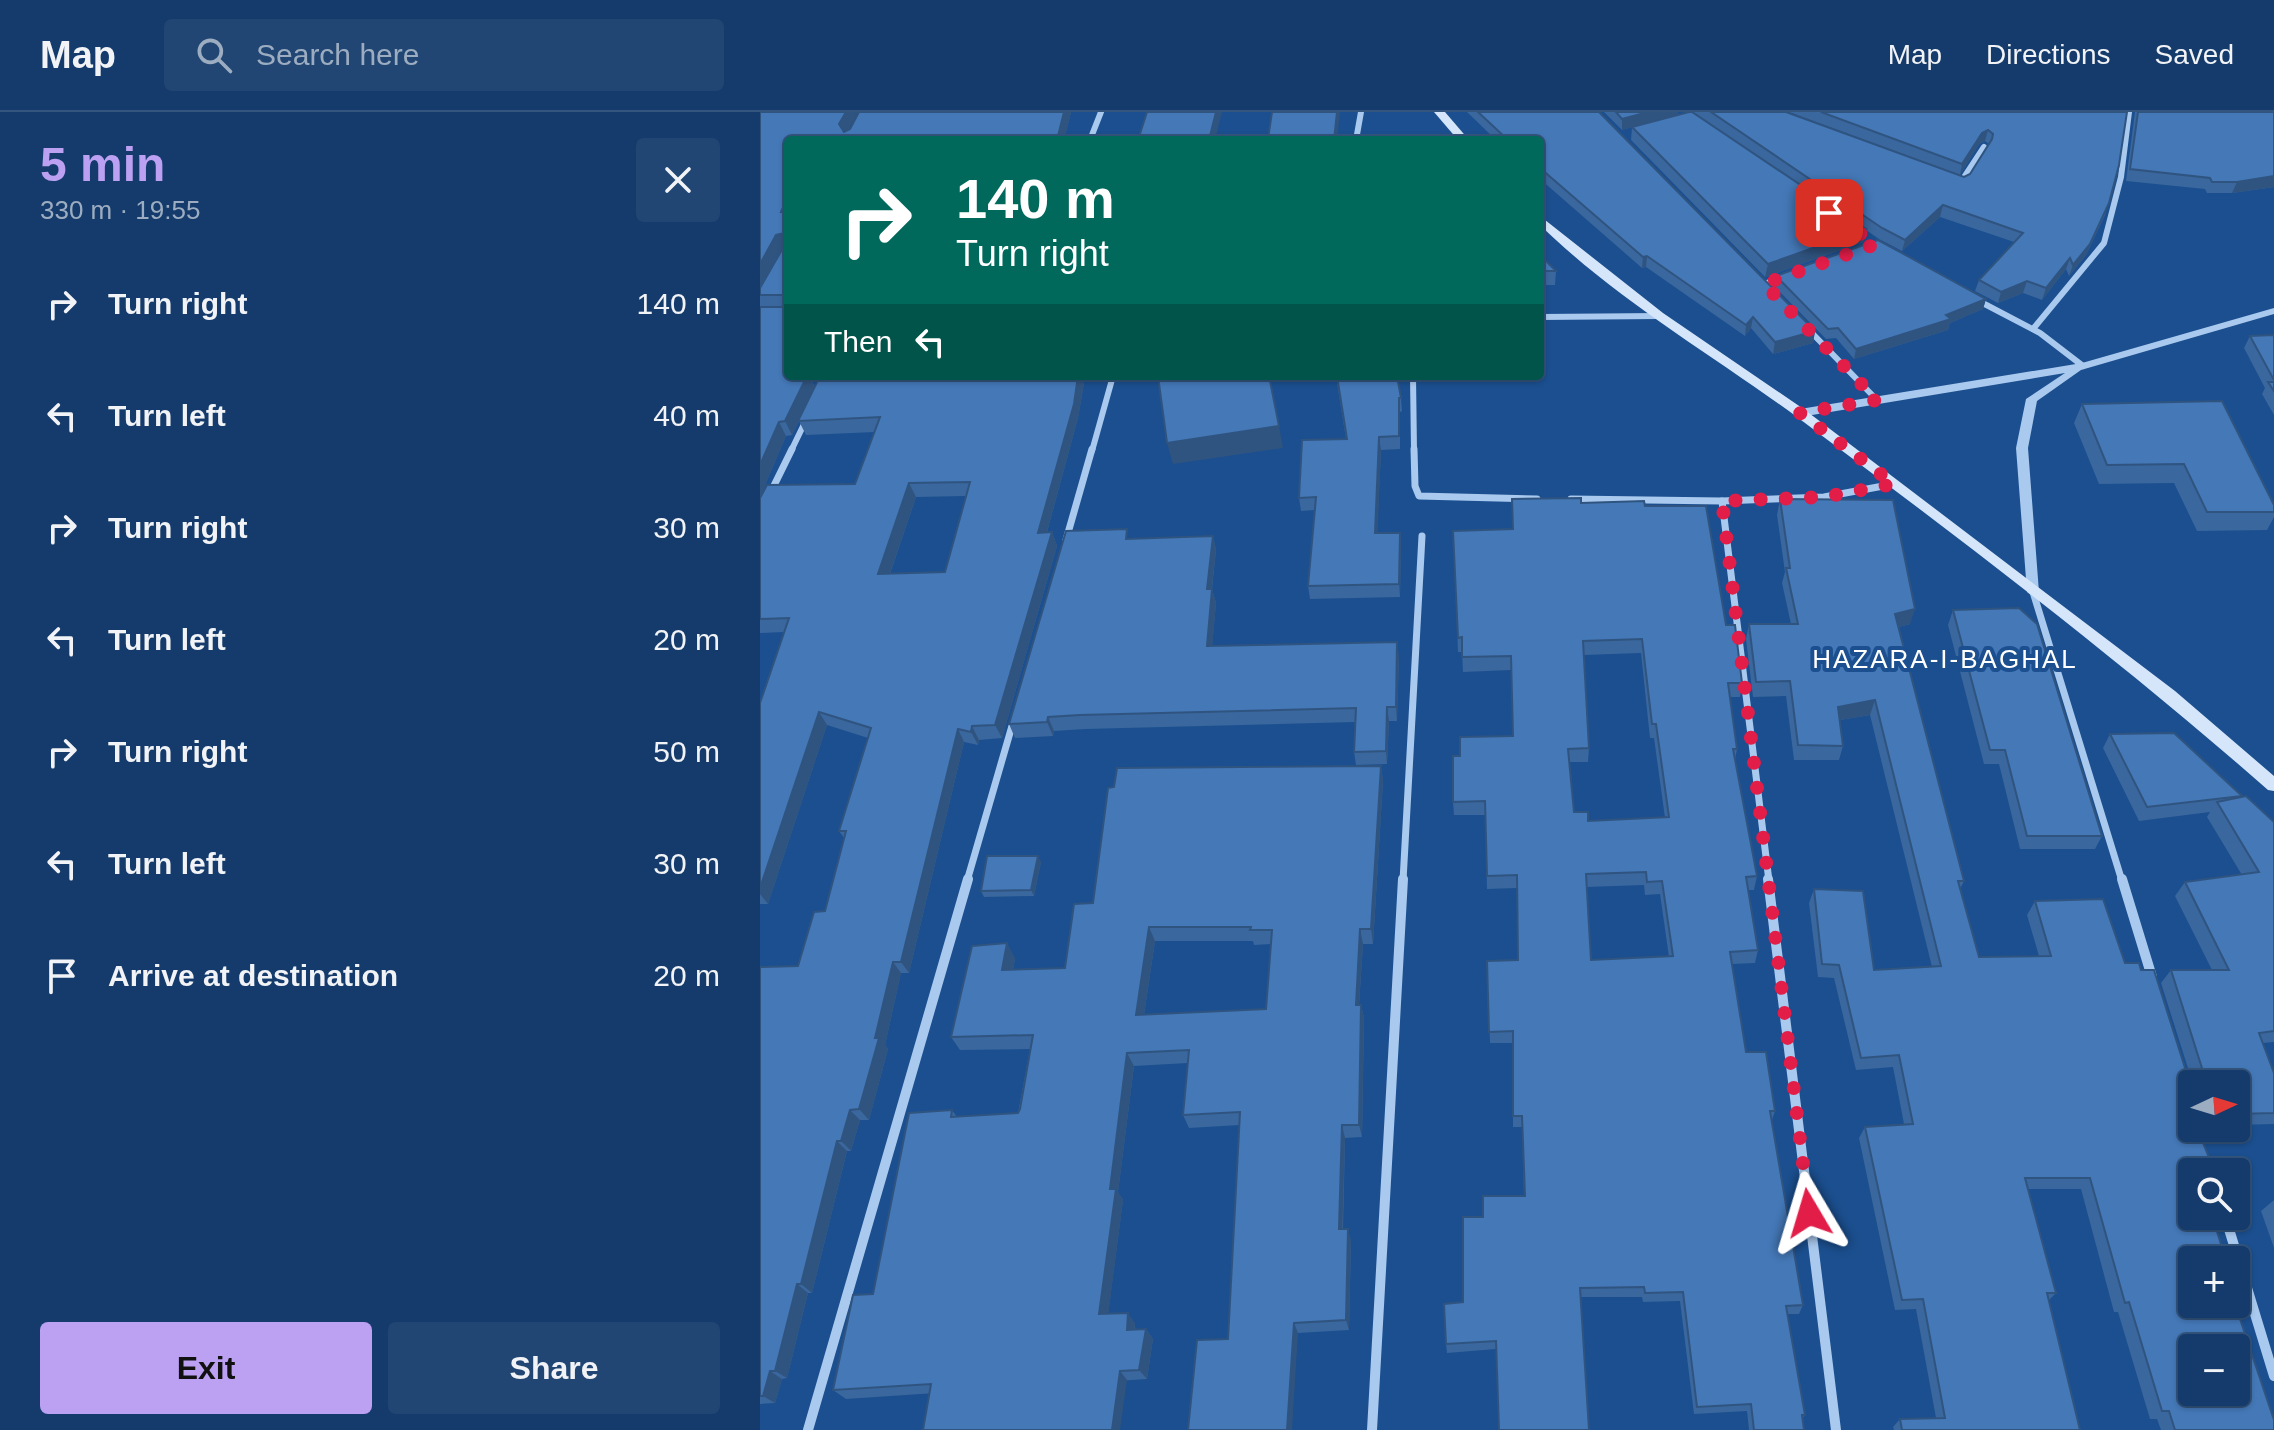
<!DOCTYPE html>
<meta charset="utf-8">
<style>
:root{--surface:#143b6b;--page:#214673;--text:#f1f3f6;--muted:#9dadc1;--line:#33557e;--accent:#bca0f2}
body{margin:0;font-family:Helvetica,sans-serif;background:var(--page);color:var(--text);height:100vh;display:flex;flex-direction:column;font-size:30px;white-space:nowrap}
*{box-sizing:border-box;margin:0}
p{font-size:26px;color:var(--muted)}
.icon{flex:none;width:44px;height:44px;fill:none;stroke:currentColor;stroke-width:2;stroke-linecap:round;stroke-linejoin:round}
.map{position:relative;flex:1;overflow:hidden}
.sheet{display:flex;flex-direction:column;background:var(--surface);width:760px}
.sheet>*{flex:none}
.hud{position:absolute;left:24px;top:24px;width:760px;height:244px;border-radius:8px;box-shadow:0 2px 6px #0004,0 0 0 2px var(--line);background:#00695c;color:#fff;overflow:hidden}
.needle{width:52px;rotate:86deg}
.controls{position:absolute;left:1418px;top:958px;display:grid;gap:16px}
.controls a{display:grid;place-items:center;width:72px;height:72px;border-radius:8px;background:var(--surface);box-shadow:0 2px 6px #0004,0 0 0 2px var(--line);font-size:40px}
.pin{position:absolute;display:grid;place-items:center;width:68px;height:68px;color:#fff;margin:-34px;border-radius:16px;box-shadow:0 4px 12px #0006}
.me{position:absolute;width:88px;margin:-44px;rotate:353deg;stroke-linejoin:round;filter:drop-shadow(0 0 6px #0008)}
.turn{display:flex;align-items:center;gap:28px;height:168px;padding:0 40px;font-size:36px}
.turn .icon{width:104px;height:104px;stroke-width:2.5}
.turn b{display:block;font-size:56px;line-height:68px}
.then{display:flex;align-items:center;height:76px;padding:0 40px;background:#0003;gap:16px;font-size:30px}
.round{display:grid;place-items:center;flex:none;width:84px;height:84px;border-radius:8px;background:var(--page)}
.overview{display:flex;align-items:center;justify-content:space-between;height:136px;padding:0 40px}
h1{font-size:48px;font-weight:700;line-height:60px;color:var(--accent)}
.cta{display:flex;gap:16px;margin-top:auto;padding:16px 40px}
.cta a{flex:1;height:92px;border-radius:8px;background:var(--accent);color:#111;font-size:32px;font-weight:700;line-height:92px;text-align:center}
.cta a+a{background:var(--page);color:var(--text)}
ul{padding:0;list-style:none}
li{display:flex;align-items:center;gap:24px;height:112px;padding:0 40px}
li div{flex:1}
li b{display:block;font-size:30px}
li em{font-style:normal}
header{display:flex;align-items:center;gap:48px;box-sizing:border-box;height:112px;padding:0 40px;background:var(--surface);border-bottom:2px solid var(--line)}
header strong{font-size:38px}
nav{display:flex;gap:44px;margin-inline-start:auto;font-size:28px}
.search{width:560px;height:72px;background:var(--page);display:flex;align-items:center;gap:20px;box-sizing:border-box;padding:0 28px;border-radius:8px;color:var(--muted);font-size:30px}
main{display:flex;flex:1;min-height:0}
.map>svg:first-child{display:block}
.lines{fill:none;stroke-linecap:round;stroke-linejoin:round}
.minor-far2{stroke:#a9c9ee;stroke-width:6}
.minor-far1{stroke:#a9c9ee;stroke-width:7}
.minor{stroke:#a9c9ee;stroke-width:10}
.tertiary{fill:#a9c9ee;fill-rule:evenodd}
.secondary{fill:#d6e6fa;fill-rule:evenodd}
.wall{fill:#3a679d;fill-rule:evenodd}
.shaded-wall{fill:#305480}
.building{fill:#4478b7;stroke:#305480;stroke-width:2;fill-rule:evenodd}
.route{stroke:#e11d48;stroke-width:14;stroke-dasharray:0 25.2}
.labels{text-anchor:middle;dominant-baseline:central;stroke-width:8;stroke-linejoin:round;paint-order:stroke}
.neighbourhood-label{font-size:26px;letter-spacing:2px;fill:#fff;stroke:#1b4f8f}
</style>
<header>
<strong>Map</strong>
<div class="search"><svg class="icon" aria-label="search" viewBox="0 0 24 24"><circle cx="10" cy="10" r="6"/><path d="M15 15l6 6"/></svg>Search here</div>
<nav><a>Map</a><a>Directions</a><a>Saved</a></nav>
</header>
<main>
<section class="sheet">
<div class="overview"><div><h1>5 min</h1><p>330 m · 19:55</p></div><a class="round"><svg class="icon" aria-label="close" viewBox="0 0 24 24"><path d="M6 6l12 12M18 6L6 18"/></svg></a></div>
<ul>
<li><svg class="icon" aria-label="right" viewBox="0 0 24 24"><path d="M7 20v-9h11M14 6l5 5-5 5"/></svg><div><b>Turn right</b></div><em>140 m</em></li>
<li><svg class="icon" aria-label="left" viewBox="0 0 24 24"><path d="M17 20v-9H6M10 6l-5 5 5 5"/></svg><div><b>Turn left</b></div><em>40 m</em></li>
<li><svg class="icon" aria-label="right" viewBox="0 0 24 24"><path d="M7 20v-9h11M14 6l5 5-5 5"/></svg><div><b>Turn right</b></div><em>30 m</em></li>
<li><svg class="icon" aria-label="left" viewBox="0 0 24 24"><path d="M17 20v-9H6M10 6l-5 5 5 5"/></svg><div><b>Turn left</b></div><em>20 m</em></li>
<li><svg class="icon" aria-label="right" viewBox="0 0 24 24"><path d="M7 20v-9h11M14 6l5 5-5 5"/></svg><div><b>Turn right</b></div><em>50 m</em></li>
<li><svg class="icon" aria-label="left" viewBox="0 0 24 24"><path d="M17 20v-9H6M10 6l-5 5 5 5"/></svg><div><b>Turn left</b></div><em>30 m</em></li>
<li><svg class="icon" aria-label="arrive" viewBox="0 0 24 24"><path d="M6 21V4h12l-3 4 3 4H6"/></svg><div><b>Arrive at destination</b></div><em>20 m</em></li>
</ul>
<div class="cta"><a>Exit</a><a>Share</a></div>
</section>
<div class="map">
<svg width="1514" height="1318" viewBox="0 0 1514 1318">
<rect width="100%" height="100%" fill="#1b4f8f"/>
<g class="lines">
<g class="minor-far2">
<polyline points="330,28 341,0"/>
<polyline points="596,28 601,0"/>
<polyline points="1201,70 1224,35"/>
<polyline points="1004,172 1026,164"/>
<polyline points="1215,187 1280,221 1323,254"/>
<polyline points="780,205 899,204"/>
<polyline points="1273,217 1344,131 1361,65 1369,0"/>
<polyline points="1049,218 1117,288"/>
<polyline points="653,264 654,339"/>
<polyline points="31,339 46,308"/>
<polyline points="332,339 353,264"/>
</g>
<g class="minor-far1">
<polyline points="654,337 655,374 659,384 777,387"/>
<polyline points="811,387 962,389 1064,385 1134,372"/>
<polyline points="962,389 1009,769"/>
<polyline points="0,402 32,337"/>
<polyline points="306,428 332,337"/>
<polyline points="1273,480 1362,769"/>
<polyline points="207,769 254,607"/>
<polyline points="643,769 662,424"/>
</g>
<g class="minor">
<polyline points="1008,767 1076,1318"/>
<polyline points="1362,767 1392,865"/>
<polyline points="1465,1104 1514,1264"/>
<polyline points="48,1318 208,767"/>
<polyline points="612,1318 643,767"/>
</g>
<polygon class="tertiary" points="1514,196 1514,202 1321,258 1277,289 1268,336 1279,480 1273,485 1267,480 1256,336 1266,287 1305,261 1040,305 1034,301 1040,297 1322,251"/>
<g class="secondary">
<polygon points="674,0 685,0 709,28 698,28"/>
<path d="M780 104 903 201 1045 298 1415 579 1514 664V679L1508 678C1358 546 1198 425 1037 305 951 242 857 188 780 113Z"/>
</g>
</g>
<g class="wall">
<path d="M0 0 89 18 311 0 304 28H28V264H49L55 275 324 271 318 306 287 420H292L297 434 242 626 219 628 218 633 204 630 149 861H141L125 933 128 937 109 1008H100L91 1039H87L52 1181H48L27 1266 22 1267 15 1291 0 1292V855L38 854 65 799 84 726 79 719 108 626 67 613 8 792H0V591L24 520 0 521V386L95 372 115 320 46 323 39 309 32 323 26 324 0 385ZM206 384 185 460 130 462 156 385Z"/>
<polygon points="707,0 839,0 1055,219 1053,231 1013,242 991,216 985,224 886,155 882,156 780,67 780,28 736,28"/>
<polygon points="844,0 918,0 918,3 1068,92 933,0 1026,0 1204,65 1210,62 1229,32 1225,29 1219,32 1200,63 1029,0 1367,0 1345,103 1326,143 1309,164 1306,157 1282,188 1263,181 1238,191 1215,179 1219,168 1254,130 1180,105 1142,139 1119,127 1106,118 1103,130 1005,165 871,28 872,15 862,18"/>
<polygon points="1375,0 1514,0 1514,75 1472,81 1447,81 1445,77 1366,69"/>
<polygon points="780,143 796,159 795,173 780,173"/>
<polygon points="1016,164 1226,187 1223,197 1190,211 1188,218 1094,247 1076,226 1066,227 1015,175"/>
<polygon points="1514,223 1514,303 1502,282 1505,276 1484,236 1490,224"/>
<polygon points="576,264 641,286 642,299 640,300 640,337 621,338 617,421 640,421 641,434 640,485 550,487 548,474 555,398 541,399 539,386 586,327"/>
<polygon points="1322,292 1514,393 1514,405 1507,418 1437,419 1414,371 1339,372 1314,311"/>
<polygon points="1020,387 1150,512 1139,515 1204,769 1200,777 1219,845 1279,844 1267,803 1275,789 1432,1104 1455,1104 1452,1104 1481,1195 1477,1198 1514,1318 1401,1318 1397,1307 1390,1307 1358,1200 1354,1200 1321,1077 1268,1077 1296,1181 1289,1188 1320,1318 1134,1318 1133,1315 1140,1307 1176,1306 1156,1197 1135,1198 1099,1026 1105,1015 1144,1012 1133,955 1096,958 1074,866 1058,865 1049,791 1054,777 1114,858 1172,855 1110,603 1080,608 1083,634 1079,648 1034,648 1026,584 993,585 986,527 989,512 1031,512 1022,471 1025,460 1017,403"/>
<path d="M821 391 885 394 966 513 982 571 980 585H970L977 637 975 648 997 764 994 778H988L998 838 995 851 972 852 986 940 1015 999 1012 1008 1043 1193 1039 1202H1027L1045 1303 1042 1307 1044 1318H989L987 1299 934 1302 920 1189 883 1190 882 1185H820L736 1237 687 1241 686 1232 703 1190 723 1105 764 1084 762 1015H753V931H730L727 849 758 848 757 776 727 777 725 703H694L693 690 700 644 753 624 751 558 703 560 702 540H698L693 419 753 417ZM881 541 890 626H894L905 706 828 709 814 700 809 650H828L829 636 824 543ZM884 773 885 783 900 782 909 845 831 848 826 775Z"/>
<polygon points="453,424 456,438 452,477 456,491 452,534 639,544 637,609 629,609 627,652 596,653 594,640 595,610 325,617 294,619 293,624 255,626 249,612 370,427"/>
<polygon points="1193,498 1342,724 1335,737 1260,737 1239,652 1224,652 1188,513"/>
<polygon points="1350,622 1482,685 1514,710 1514,930 1503,931 1514,961 1514,1012 1476,1013 1476,972 1433,972 1401,871 1411,858 1452,858 1415,784 1425,770 1482,763 1447,705 1450,700 1379,709 1343,636"/>
<path d="M621 654 623 669 613 832H603L599 893H601L604 906 602 1025 585 1026 583 1117 591 1128 589 1218 538 1221 468 1227 480 1013 429 1016 423 1003 428 951 374 954 358 1080 363 1088 348 1202 375 1211V1218L386 1217 393 1227 387 1267 86 1287 73 1278 192 998 197 1005 258 1001 270 937 200 938 191 925 255 846 253 858 305 856 333 791ZM395 829H493L494 833 511 832 506 897 384 903Z"/>
<polygon points="281,750 274,784 224,785 221,779"/>
<polygon points="1514,1088 1514,1136 1501,1099"/>
</g>
<g class="shaded-wall">
<polygon points="86,0 98,0 84,26 79,12"/>
<polygon points="304,0 311,0 304,28 297,28"/>
<polygon points="456,0 462,0 455,28 449,28"/>
<polygon points="577,0 580,0 577,28 574,28"/>
<polygon points="888,0 918,0 918,3 862,18 862,7"/>
<polygon points="1228,18 1225,29 1219,32 1200,63 1202,52 1222,21"/>
<polygon points="1514,64 1514,75 1472,81 1477,70"/>
<polygon points="28,84 28,112 21,100"/>
<polygon points="1349,91 1326,143 1309,164 1313,153"/>
<polygon points="1183,93 1180,105 1142,139 1145,128"/>
<polygon points="1106,117 1103,130 1005,165 1008,152"/>
<polygon points="25,121 28,127 0,178 0,152 16,123"/>
<polygon points="887,144 886,155 882,156 883,145"/>
<polygon points="1310,146 1306,157 1282,188 1286,176"/>
<polygon points="1267,169 1263,181 1238,191 1241,180"/>
<polygon points="1226,187 1223,197 1190,211 1188,218 1094,247 1096,237"/>
<polygon points="993,205 991,216 985,224 986,213"/>
<polygon points="1055,219 1053,231 1013,242 1015,230"/>
<polygon points="39,264 49,264 55,276 32,323 25,309"/>
<polygon points="318,264 322,264 324,271 318,306 283,434 278,421"/>
<polygon points="19,310 26,324 0,385 0,353"/>
<polygon points="519,314 523,336 413,352 407,331"/>
<polygon points="619,325 621,338 617,435 615,421"/>
<polygon points="149,371 156,385 125,476 118,462"/>
<polygon points="292,420 297,434 242,626 235,613"/>
<polygon points="640,421 641,434 640,485 639,472"/>
<polygon points="453,424 456,438 450,492 447,477"/>
<polygon points="452,477 456,491 451,548 447,534"/>
<polygon points="1155,497 1150,512 1131,517 1135,502"/>
<polygon points="637,530 639,544 637,609 636,595"/>
<polygon points="1115,588 1110,603 1074,609 1078,595"/>
<polygon points="627,595 629,609 627,652 626,639"/>
<polygon points="59,600 67,613 8,792 0,782 0,776"/>
<polygon points="288,605 294,619 293,624 287,610"/>
<polygon points="212,614 219,628 218,633 211,620"/>
<polygon points="198,617 204,630 149,861 141,850"/>
<polygon points="621,654 623,669 613,832 611,817"/>
<polygon points="278,744 281,750 274,784 271,778"/>
<polygon points="389,815 395,829 382,916 376,903"/>
<polygon points="600,817 603,832 598,906 596,893"/>
<polygon points="247,831 255,846 251,872 242,858"/>
<polygon points="133,850 141,861 125,933 128,937 109,1008 99,997"/>
<polygon points="601,893 604,906 602,1025 599,1013"/>
<polygon points="367,941 374,954 358,1080 363,1088 347,1212 339,1202 350,1077"/>
<polygon points="90,998 100,1008 91,1039 81,1029"/>
<polygon points="582,1013 585,1026 582,1128 579,1117"/>
<polygon points="77,1029 87,1039 52,1181 41,1172"/>
<polygon points="588,1117 591,1128 589,1218 586,1208"/>
<polygon points="37,1172 48,1181 27,1266 15,1259"/>
<polygon points="368,1201 375,1211 374,1228 367,1218"/>
<polygon points="534,1211 538,1221 532,1318 527,1318"/>
<polygon points="386,1217 393,1227 387,1267 379,1258"/>
<polygon points="10,1259 22,1267 15,1291 3,1284"/>
<polygon points="360,1259 367,1268 360,1318 352,1318"/>
</g>
<g class="building">
<polygon points="0,0 86,0 79,12 84,20 90,17 99,0 304,0 297,28 28,28 28,84 21,100 28,100 28,264 47,264 25,309 19,310 0,353 0,195 22,195 27,190 22,183 0,183 0,176 27,129 25,121 16,123 0,152"/>
<polygon points="387,0 456,0 449,28 378,28"/>
<polygon points="512,0 577,0 574,28 508,27"/>
<polygon points="718,0 839,0 1055,219 1015,230 993,205 986,213 887,144 883,145 780,56 780,28 748,28"/>
<polygon points="856,0 888,0 862,7"/>
<polygon points="929,0 932,0 1106,117 1008,152 872,15"/>
<polygon points="951,0 1026,0 1204,65 1210,62 1232,27 1233,22 1228,18 1222,21 1202,52 1061,0 1367,0 1359,53 1349,91 1330,132 1313,153 1310,146 1286,176 1267,169 1241,180 1219,168 1263,121 1183,93 1145,128 1122,116"/>
<polygon points="1378,0 1514,0 1514,64 1477,70 1452,70 1450,66 1370,57"/>
<polygon points="1118,128 1226,187 1186,203 1191,207 1096,237 1078,216 1068,217 1016,164"/>
<polygon points="780,143 796,159 780,159"/>
<polygon points="1514,223 1514,268 1490,224"/>
<path d="M60 264H318L314 292 278 421 292 420 235 613 212 614 211 620 198 617 141 850H133L115 926H119L99 997 90 998 81 1029H77L41 1172H37L15 1259H10L3 1284H0V855L38 854 54 800 65 799 86 719H79L111 616 59 600 0 776V591L29 506 0 507V386L7 373 95 372 120 305 38 309ZM210 370 185 460 118 462 149 371Z"/>
<polygon points="398,264 509,264 519,314 407,331"/>
<polygon points="577,264 637,264 641,286 639,286 639,324 619,325 615,421 640,421 639,472 548,474 556,385 539,386 542,328 587,327"/>
<polygon points="1508,270 1514,270 1514,279"/>
<polygon points="1462,289 1514,393 1514,400 1447,400 1424,352 1347,353 1322,292"/>
<path d="M821 386V391L884 389 885 394H946L966 513H975L982 571H968L977 637H973L997 764 986 765 998 838 970 840 986 940H1006L1015 999H1010L1043 1193 1026 1194 1045 1303H1042L1044 1318H994L991 1292 937 1295 923 1180 885 1181 884 1175 820 1176 829 1318H739L736 1229 686 1232 684 1192 703 1190V1105H723V1084H765L762 1004H753V919L729 920 727 849 758 848 757 763 727 764 725 689 693 690V644H700V625L753 624 751 544 702 545V525L698 526 693 419 753 417 752 387ZM882 527 892 612H896L909 705 828 709V700H814L808 637 829 636 823 529ZM886 760 887 770 902 769 913 844 831 848 826 762Z"/>
<path d="M1020 387 1133 388 1155 497 1135 502 1204 769H1198L1219 845 1291 844 1275 789 1343 787 1365 851H1379L1381 858H1394L1432 978V1016H1437L1455 1060H1432V1104H1452L1466 1148H1432V1192H1476V1178L1481 1195H1476L1514 1308V1318H1415L1409 1299H1402L1369 1190 1365 1191 1330 1066H1265L1296 1181H1287L1320 1318H1142L1140 1307 1185 1306 1163 1187 1142 1188 1105 1015 1153 1012 1139 943 1101 946 1079 853 1062 852 1054 777 1103 779 1114 858 1181 854 1115 588 1078 595 1083 634 1038 633 1030 569 996 570 989 512H1038L1026 456H1030ZM1432 1236H1476V1280H1432Z"/>
<polygon points="367,417 366,427 453,424 447,477 452,477 447,534 637,530 636,595 627,595 626,639 594,640 596,596 320,603 288,605 287,610 249,612 306,419"/>
<polygon points="1259,496 1277,512 1342,724 1267,724 1245,638 1230,638 1193,498"/>
<polygon points="1414,621 1482,684 1387,695 1350,622"/>
<path d="M621 654 611 817H600L596 893H601L599 1013H582L579 1117H588L586 1208 534 1211 527 1318H428L437 1228 468 1227 480 1000 423 1003 429 938 367 941 350 1077H356L339 1202 368 1201 367 1218 386 1217 379 1258 360 1259 352 1318H163L171 1272 73 1278 93 1183 113 1182 149 1001 192 998 191 1005 258 1001 260 997 273 923 191 925 212 834 247 831 242 858 305 856 314 792 333 791 348 676 354 675 357 656ZM389 815H491L490 818H512L506 897 376 903Z"/>
<polygon points="1486,684 1514,710 1514,919 1499,921 1514,961 1514,1001 1476,1002 1476,972 1447,972 1411,858 1469,858 1425,770 1499,760 1457,690"/>
<polygon points="227,744 278,744 271,778 221,779"/>
</g>
<g class="lines">
<polyline class="route" points="1049,1101 962,389 1064,385 1134,372 1040,301 1117,288 1004,172 1116,132 1069,101"/>
</g>
<g class="labels">
<g class="neighbourhood-label">
<text x="1185" y="547">HAZARA-I-BAGHAL</text>
</g>
</g>
</svg>
<div class="controls">
<a><svg class="needle" viewBox="-14 -14 28 28"><path d="M0-13l5 13h-10z" fill="#e53935"/><path d="M0 13l5-13h-10z" fill="#9dadc1"/></svg></a>
<a><svg class="icon" aria-label="search" viewBox="0 0 24 24"><circle cx="10" cy="10" r="6"/><path d="M15 15l6 6"/></svg></a>
<a>+</a>
<a>−</a>
</div>
<div class="pin" style="left:1069px;top:101px;background:#d93025"><svg class="icon" aria-label="arrive" viewBox="0 0 24 24"><path d="M6 21V4h12l-3 4 3 4H6"/></svg></div>
<svg class="me" style="left:1049px;top:1101px" viewBox="-20 -20 40 40"><path d="M0-17L14 15 0 8-14 15z" fill="#e11d48" stroke="#fff" stroke-width="4"/></svg>
<div class="hud">
<div class="turn"><svg class="icon" aria-label="right" viewBox="0 0 24 24"><path d="M7 20v-9h11M14 6l5 5-5 5"/></svg><div><b>140 m</b>Turn right</div></div>
<div class="then">Then<svg class="icon" aria-label="left" viewBox="0 0 24 24"><path d="M17 20v-9H6M10 6l-5 5 5 5"/></svg></div>
</div>
</div>
</main>
